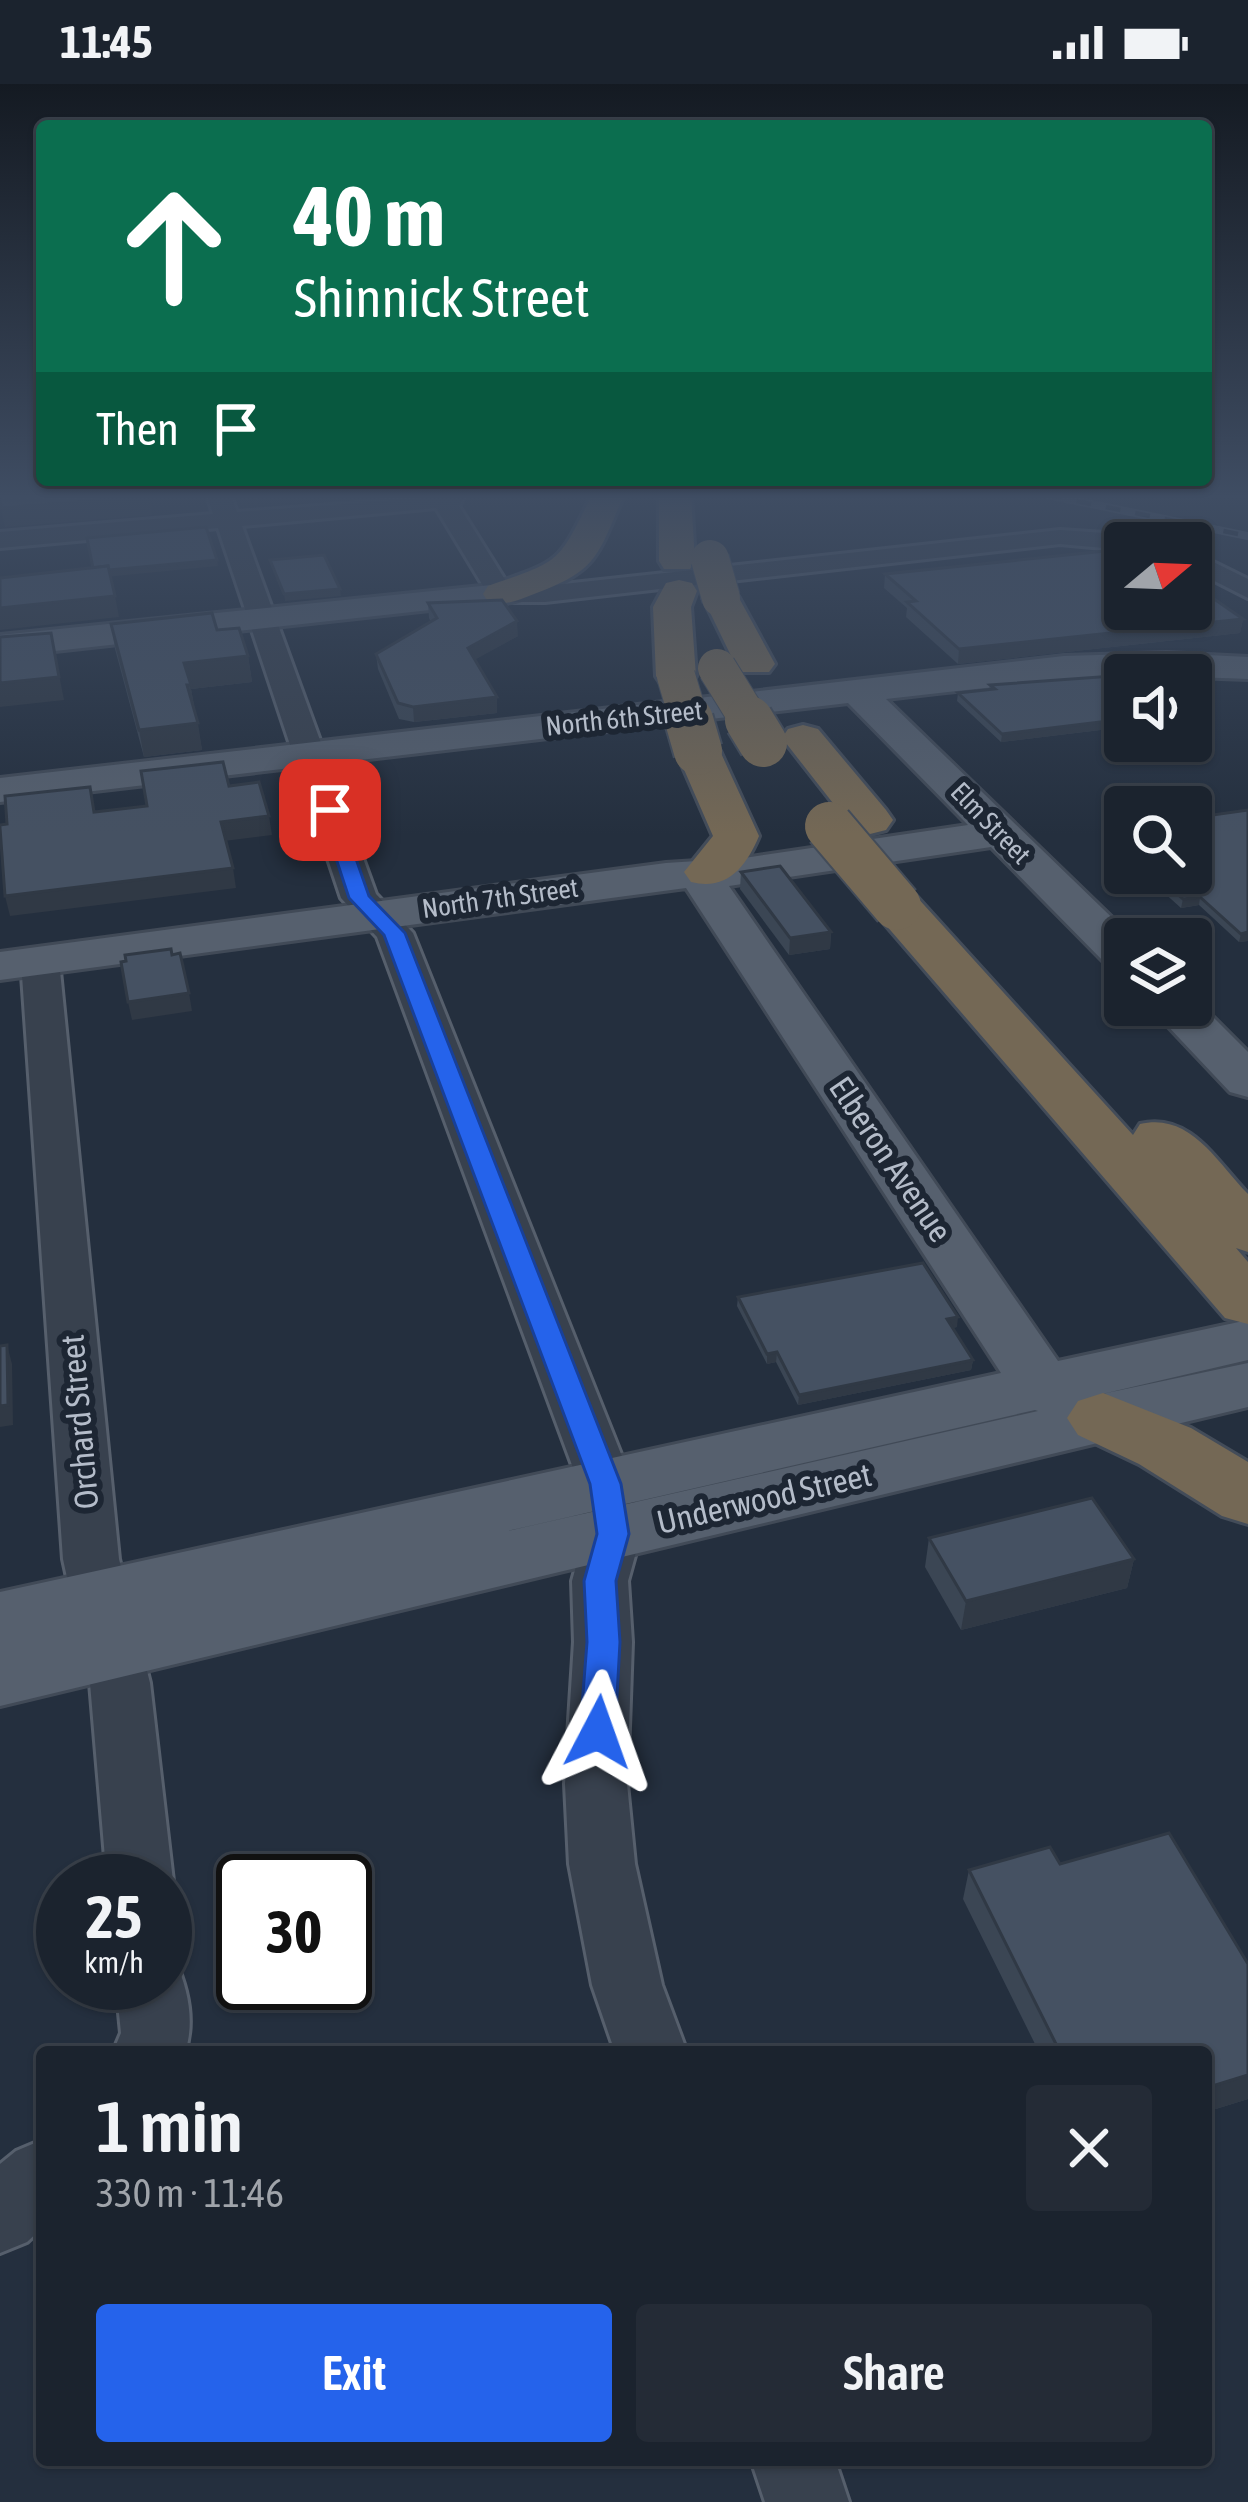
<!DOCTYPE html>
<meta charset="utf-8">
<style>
:root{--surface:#1b232e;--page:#242b36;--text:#f1f3f6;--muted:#a0a4aa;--line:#39404a;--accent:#2563eb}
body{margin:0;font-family:"Asap Condensed",sans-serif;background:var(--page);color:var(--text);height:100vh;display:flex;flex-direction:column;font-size:45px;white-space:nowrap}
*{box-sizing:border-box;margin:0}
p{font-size:39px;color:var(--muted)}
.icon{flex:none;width:66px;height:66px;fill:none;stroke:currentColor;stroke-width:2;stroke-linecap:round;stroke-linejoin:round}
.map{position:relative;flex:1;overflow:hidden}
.details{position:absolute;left:36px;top:1962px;width:1176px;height:420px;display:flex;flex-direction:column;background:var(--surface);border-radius:12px;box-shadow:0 3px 9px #0004,0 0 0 3px var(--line)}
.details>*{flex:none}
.guide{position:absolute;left:36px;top:36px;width:1176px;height:366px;border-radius:12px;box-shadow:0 3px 9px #0004,0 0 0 3px var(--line);background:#0b6e4f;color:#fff;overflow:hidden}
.needle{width:78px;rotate:71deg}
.buttons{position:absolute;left:1104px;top:438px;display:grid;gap:24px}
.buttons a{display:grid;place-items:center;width:108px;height:108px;border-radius:12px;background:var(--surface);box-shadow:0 3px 9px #0004,0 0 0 3px var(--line);font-size:60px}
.speed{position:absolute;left:36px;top:1770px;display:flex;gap:24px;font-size:60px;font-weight:700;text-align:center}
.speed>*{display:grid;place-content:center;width:156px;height:156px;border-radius:50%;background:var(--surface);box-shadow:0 3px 9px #0004,0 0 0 3px var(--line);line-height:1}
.speed small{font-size:30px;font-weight:400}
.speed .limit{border:6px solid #111;border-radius:18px;background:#fff;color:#111}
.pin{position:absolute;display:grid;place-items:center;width:102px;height:102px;color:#fff;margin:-51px;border-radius:24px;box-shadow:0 6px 18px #0006}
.me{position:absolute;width:132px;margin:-66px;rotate:4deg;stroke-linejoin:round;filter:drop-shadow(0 0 9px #0008)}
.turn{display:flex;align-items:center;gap:42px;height:252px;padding:0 60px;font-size:54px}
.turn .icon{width:156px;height:156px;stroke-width:2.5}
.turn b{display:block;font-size:84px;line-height:102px}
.then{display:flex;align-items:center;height:114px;padding:0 60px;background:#0003;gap:24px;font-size:45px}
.round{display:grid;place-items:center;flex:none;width:126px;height:126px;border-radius:12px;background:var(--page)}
.overview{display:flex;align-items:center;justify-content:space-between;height:204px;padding:0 60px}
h1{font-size:72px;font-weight:600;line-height:90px}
.cta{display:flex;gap:24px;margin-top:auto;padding:24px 60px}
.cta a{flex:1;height:138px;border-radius:12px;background:var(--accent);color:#fff;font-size:48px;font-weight:600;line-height:138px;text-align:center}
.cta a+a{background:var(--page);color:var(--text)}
.status{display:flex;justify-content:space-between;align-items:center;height:84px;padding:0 60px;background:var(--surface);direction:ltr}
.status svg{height:33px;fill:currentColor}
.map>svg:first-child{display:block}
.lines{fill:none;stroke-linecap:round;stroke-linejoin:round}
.minor-casing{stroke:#565f6c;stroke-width:6}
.major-casing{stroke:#414a57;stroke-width:6}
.highway-casing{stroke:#434c59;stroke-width:6}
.minor{fill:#38414e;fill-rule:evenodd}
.major{fill:#56606e;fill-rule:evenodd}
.highway{fill:#746855;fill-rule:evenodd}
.rail-casing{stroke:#5a6575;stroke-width:8}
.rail{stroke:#1d2633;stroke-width:4.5;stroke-dasharray:15;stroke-linecap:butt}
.highway-bridge-far1-casing{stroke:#434c59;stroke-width:40;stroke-linecap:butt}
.highway-bridge-casing{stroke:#434c59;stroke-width:52;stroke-linecap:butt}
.highway-bridge-far1{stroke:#746855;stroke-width:38}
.highway-bridge{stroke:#746855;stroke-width:48}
.wall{fill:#3b4654}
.shaded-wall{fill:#303945}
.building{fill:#455162;stroke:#303945;stroke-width:3}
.route{fill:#2563eb;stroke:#184099;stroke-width:3}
.labels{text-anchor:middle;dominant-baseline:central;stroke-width:12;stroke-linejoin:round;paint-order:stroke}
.far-street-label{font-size:27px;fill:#b4bcc9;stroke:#1d2633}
.street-label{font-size:33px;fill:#b4bcc9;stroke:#1d2633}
</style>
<div class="status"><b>11:45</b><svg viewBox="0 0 49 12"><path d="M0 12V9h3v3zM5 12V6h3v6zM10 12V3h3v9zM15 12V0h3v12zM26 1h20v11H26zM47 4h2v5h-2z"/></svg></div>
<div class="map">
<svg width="1248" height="2418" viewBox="0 0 1248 2418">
<rect width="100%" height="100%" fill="#242f3e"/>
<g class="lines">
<defs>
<g id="minor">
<polygon points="207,411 231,411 237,428 465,411 459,422 509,502 545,502 1060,446 1135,451 1148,459 1125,459 1125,466 1060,460 545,518 501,518 488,510 436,424 242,442 376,810 413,849 633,1400 641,1450 628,1497 632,1558 627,1700 635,1780 662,1901 687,1968 615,1968 592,1901 569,1780 565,1700 574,1558 572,1497 585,1450 579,1400 377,853 341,814 218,444 0,464 0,448 213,430"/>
<polygon points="1191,467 1248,495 1248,514 1191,485"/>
<polygon points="40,866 53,869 59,877 119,1475 150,1599 173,1797 165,1814 165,1797 107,1797 90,1599 63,1475 21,877 27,869"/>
<path d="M165 1872 175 1876C188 1905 195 1938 185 1968H113L121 1949 116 1899H165Z"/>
<polygon points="42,2056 42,2144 27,2158 0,2169 0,2080 16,2067"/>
<polygon points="751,2376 835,2376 849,2418 765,2418"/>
</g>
<g id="major">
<polygon points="501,500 513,503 518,510 513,517 0,573 0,551"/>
<path d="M1167 569 1248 573V595C1126 589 1009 600 886 615L1134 855H1125V886L1108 882 991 763 729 802 1058 1277 1248 1236V1276L1102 1310 1248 1279V1323L0 1622V1508L1001 1289 686 804 0 896V868L666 779 744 774 968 741 848 619 0 718V694L1064 572ZM1035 1326 1038 1327 490 1451Z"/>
<polygon points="1191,911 1248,968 1248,1013 1230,1008 1148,921 1191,921"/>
</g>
<g id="highway">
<path d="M592 411H624C597 472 599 486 534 510 517 517 505 522 488 518L483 510 488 502C562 476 557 481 592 411Z"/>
<polygon points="659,411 691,411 695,477 690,485 664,485 659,477"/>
<polygon points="679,496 692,499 697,507 691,523 696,592 690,601 662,601 656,592 653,523 666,499"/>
<polygon points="721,503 734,506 739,514 775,580 769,588 741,588 735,580 703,514 708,506"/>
<polygon points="803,641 818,645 886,726 893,736 886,746 870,750 854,746 782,654 788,645"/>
<path d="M698 654 713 658 720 667 759 752C746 783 727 807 691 798L684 788 713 752 676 667 683 658Z"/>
<path d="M897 807 915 811 1133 1051 1140 1040C1190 1028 1216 1077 1248 1110V1168L1236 1164 1248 1178V1240L1225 1234 879 833 872 822 879 811Z"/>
<polygon points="1103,1309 1191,1344 1248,1378 1248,1440 1222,1432 1139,1380 1078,1351 1067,1334 1078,1317"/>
</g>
</defs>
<use href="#minor" class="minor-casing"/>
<use href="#major" class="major-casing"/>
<use href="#highway" class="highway-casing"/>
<use href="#minor" class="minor"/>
<use href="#major" class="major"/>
<use href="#highway" class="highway"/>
<defs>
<polyline id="rail" points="1047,411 1248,452"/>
</defs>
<use href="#rail" class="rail-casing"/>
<use href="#rail" class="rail"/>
<defs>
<g id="highway-bridge-far1">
<polyline points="710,475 721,514"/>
<polyline points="717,584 751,639"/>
<polyline points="676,592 690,639"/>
</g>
<g id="highway-bridge">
<polyline points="689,636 698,667"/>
<polyline points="749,636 763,659"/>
<polyline points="829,742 897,822"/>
</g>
</defs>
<use href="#highway-bridge-far1" class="highway-bridge-far1-casing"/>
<use href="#highway-bridge" class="highway-bridge-casing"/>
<use href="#highway-bridge-far1" class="highway-bridge-far1"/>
<use href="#highway-bridge" class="highway-bridge"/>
</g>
<g class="wall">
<polygon points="885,490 1243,535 1240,549 958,580 906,533 907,524 884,504"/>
<polygon points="428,519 518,552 475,575 497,629 414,638 399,635 378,585 376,570 431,538 429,534"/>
<polygon points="111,540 217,546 248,572 252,598 191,605 202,666 144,673 115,565"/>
<polygon points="990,601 1125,601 1125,643 1001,658 957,617 958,609 989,605"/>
<polygon points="1125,743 1125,773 1104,754 1106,746"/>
<polygon points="741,788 831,848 830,865 789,871 740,805"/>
<polygon points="1142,789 1191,789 1248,857 1239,858 1199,821 1181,824"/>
<polygon points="738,1213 957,1243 952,1244 973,1276 971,1286 798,1321 776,1278 767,1280 737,1222"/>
<polygon points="929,1454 1134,1475 1127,1504 961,1546 925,1483"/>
<polygon points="1060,1780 1248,1880 1248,2015 1206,2028 1206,1968 1039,1968 963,1815 969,1786"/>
</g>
<g class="shaded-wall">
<polygon points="149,412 152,431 5,443 1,424"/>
<polygon points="217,476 218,482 95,494 93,487"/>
<polygon points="340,505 341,512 285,517 284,510"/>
<polygon points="115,512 119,533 0,546 0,524"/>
<polygon points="1243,535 1240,549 958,580 959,565"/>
<polygon points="517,537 518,552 469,579 468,564"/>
<polygon points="51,549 64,616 0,623 0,599"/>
<polygon points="248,572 252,598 191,605 195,627 184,579"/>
<polygon points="497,613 497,629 414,638 413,623"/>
<polygon points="1125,635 1125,643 1001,658 1002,650"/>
<polygon points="198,639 202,666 144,673 139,646"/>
<polygon points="269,732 272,751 224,757 221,738"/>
<polygon points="233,784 236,804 10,832 5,812"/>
<polygon points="1200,813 1199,821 1181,824 1183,815"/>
<polygon points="831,848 830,865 789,871 790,854"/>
<polygon points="1248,848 1248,857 1239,858 1241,850"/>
<polygon points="189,909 192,927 132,936 128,918"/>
<polygon points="958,1233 957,1243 946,1245 947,1235"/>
<polygon points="7,1261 12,1280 13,1341 0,1343 0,1322"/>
<polygon points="777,1268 776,1278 767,1280 767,1270"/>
<polygon points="973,1276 971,1286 798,1321 799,1311"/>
<polygon points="1134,1475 1127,1504 961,1546 966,1517"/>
<polygon points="1248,1991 1248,2015 1206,2028 1206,2004"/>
</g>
<g class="building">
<polygon points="0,411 149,411 149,412 1,424"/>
<polygon points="206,443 217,476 109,486 108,482 93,484 87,454"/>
<polygon points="1125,465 1125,525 1191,525 1191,499 1243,535 959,565 907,518 916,517 885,490"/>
<polygon points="324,471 340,505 284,510 270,476"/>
<polygon points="108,482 115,512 0,524 0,494"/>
<polygon points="502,516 517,537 468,564 497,613 413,623 398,619 376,570 437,534 428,519"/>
<polygon points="212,529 217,546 239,544 248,572 184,579 191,601 187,601 198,639 139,646 111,540"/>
<polygon points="51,549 59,593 0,599 0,553"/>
<polygon points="1113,592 1125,601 1125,635 1002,650 958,609 995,605 990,601"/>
<polygon points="223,678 229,702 259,698 269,732 221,738 233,784 5,812 0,744 0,741 7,740 5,712 90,703 94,728 147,722 141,687"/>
<polygon points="1248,726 1248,848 1241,850 1200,813 1183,815 1153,789 1191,789 1191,734"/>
<polygon points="1125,743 1125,763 1106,746"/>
<polygon points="780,782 831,848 790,854 741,788"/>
<polygon points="171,865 172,871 180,869 189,909 128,918 121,878 126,877 125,871"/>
<polygon points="923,1179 958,1233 947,1235 973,1276 799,1311 777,1268 767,1270 738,1213"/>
<polygon points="7,1261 8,1321 0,1322 0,1262"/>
<polygon points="1092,1414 1134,1475 966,1517 929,1454"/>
<polygon points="1169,1749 1248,1880 1248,1991 1206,2004 1206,1968 1060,1968 969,1786 1050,1763 1060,1780"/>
</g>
<linearGradient id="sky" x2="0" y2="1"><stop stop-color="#141a22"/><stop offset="0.55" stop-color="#3f4d63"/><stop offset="1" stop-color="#3f4d63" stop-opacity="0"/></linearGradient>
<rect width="1248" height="750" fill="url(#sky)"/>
<polygon class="route" points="330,721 339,726 369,812 405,849 621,1400 629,1450 616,1497 620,1558 615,1648 610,1659 598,1663 585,1659 580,1648 587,1558 584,1497 597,1450 590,1400 384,851 349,814 320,726"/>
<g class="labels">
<g class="far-street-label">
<text transform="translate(624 634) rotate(-6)">North 6th Street</text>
<text transform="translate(991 739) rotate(46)">Elm Street</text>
<text transform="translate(500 814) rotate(-8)">North 7th Street</text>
</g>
<g class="street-label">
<text transform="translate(891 1075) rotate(56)">Elberon Avenue</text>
<text transform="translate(79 1338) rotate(-95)">Orchard Street</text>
<text transform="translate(764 1414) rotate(-13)">Underwood Street</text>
</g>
</g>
</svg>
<div class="buttons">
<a><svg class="needle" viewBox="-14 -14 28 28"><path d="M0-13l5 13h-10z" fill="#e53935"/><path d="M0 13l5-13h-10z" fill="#a0a4aa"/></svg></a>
<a><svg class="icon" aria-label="sound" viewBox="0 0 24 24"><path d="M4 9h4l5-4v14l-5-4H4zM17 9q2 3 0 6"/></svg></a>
<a><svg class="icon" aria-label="search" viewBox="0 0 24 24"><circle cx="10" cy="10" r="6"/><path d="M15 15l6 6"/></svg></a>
<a><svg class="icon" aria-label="layers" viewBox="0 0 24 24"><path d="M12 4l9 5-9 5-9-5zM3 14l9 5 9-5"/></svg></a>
</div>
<div class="speed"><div>25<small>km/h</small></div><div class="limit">30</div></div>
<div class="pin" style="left:330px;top:726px;background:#d93025"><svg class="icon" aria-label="arrive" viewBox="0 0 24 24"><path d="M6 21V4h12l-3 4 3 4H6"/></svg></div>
<svg class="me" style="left:598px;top:1648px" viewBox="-20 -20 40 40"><path d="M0-17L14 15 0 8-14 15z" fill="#2563eb" stroke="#fff" stroke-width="4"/></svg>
<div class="guide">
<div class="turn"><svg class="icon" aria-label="ahead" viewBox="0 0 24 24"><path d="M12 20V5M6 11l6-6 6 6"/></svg><div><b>40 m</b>Shinnick Street</div></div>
<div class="then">Then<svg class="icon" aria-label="arrive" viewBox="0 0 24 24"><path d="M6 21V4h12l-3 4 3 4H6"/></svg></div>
</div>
<section class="details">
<div class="overview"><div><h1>1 min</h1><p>330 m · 11:46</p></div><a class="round"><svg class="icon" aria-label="close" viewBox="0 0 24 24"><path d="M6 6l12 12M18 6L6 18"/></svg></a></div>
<div class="cta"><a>Exit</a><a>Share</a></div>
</section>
</div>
